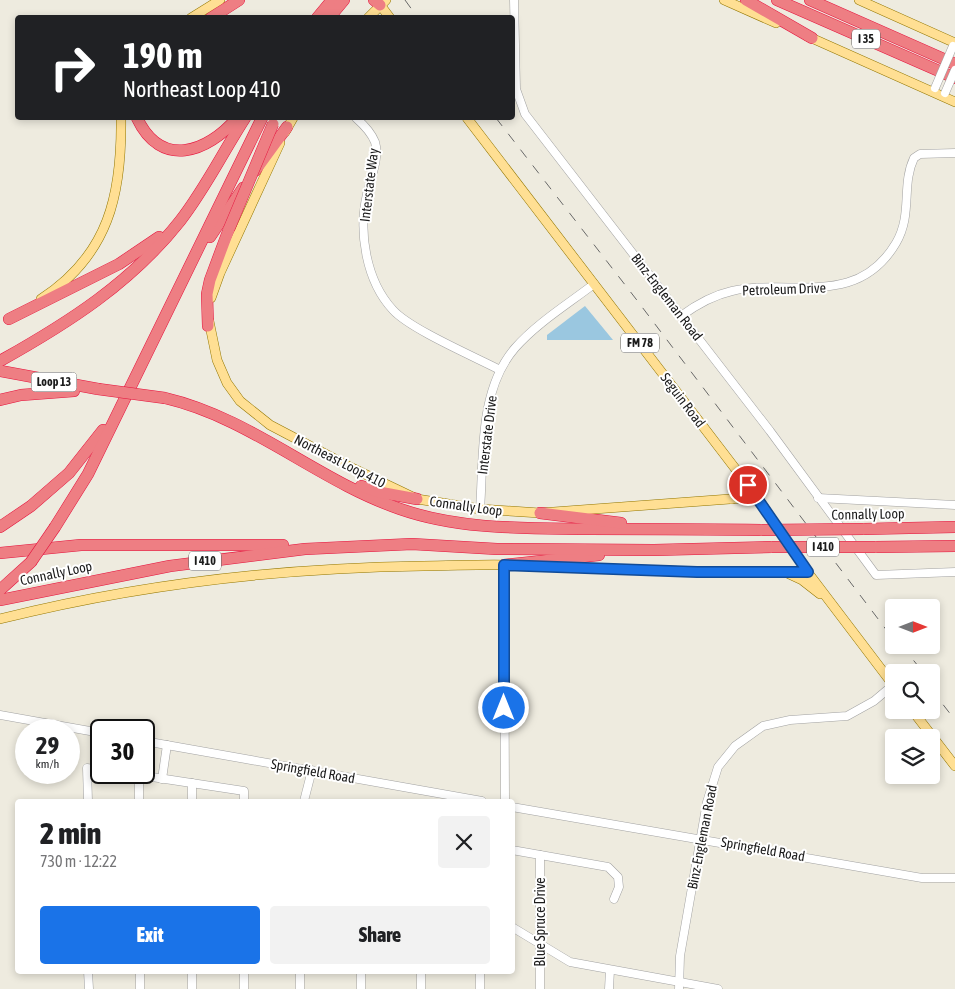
<!DOCTYPE html>
<meta charset="utf-8">
<style>
:root{--surface:#fff;--page:#f2f2f2;--text:#202124;--muted:#757577;--accent:#1a73e8}
body{margin:0;font-family:"Asap Condensed",sans-serif;background:var(--page);color:var(--text);height:100vh;display:flex;flex-direction:column;font-size:19px;white-space:nowrap}
*{box-sizing:border-box;margin:0}
p{font-size:16px;color:var(--muted)}
.icon{flex:none;width:28px;height:28px;fill:none;stroke:currentColor;stroke-width:2;stroke-linecap:round;stroke-linejoin:round}
.map{position:relative;flex:1;overflow:hidden}
.sheet{position:absolute;left:15px;top:799px;width:500px;height:175px;display:flex;flex-direction:column;background:var(--surface);border-radius:5px;box-shadow:0 2px 8px #0003}
.sheet>*{flex:none}
.banner{position:absolute;left:15px;top:15px;width:500px;height:105px;border-radius:5px;box-shadow:0 2px 8px #0003;background:#202124;color:#fff;overflow:hidden}
.needle{width:32px;rotate:90deg}
.fabs{position:absolute;left:885px;top:599px;display:grid;gap:10px}
.fabs a{display:grid;place-items:center;width:55px;height:55px;border-radius:5px;background:var(--surface);box-shadow:0 2px 8px #0003;font-size:25px}
.speed{position:absolute;left:15px;top:719px;display:flex;gap:10px;font-size:25px;font-weight:700;text-align:center}
.speed>*{display:grid;place-content:center;width:65px;height:65px;border-radius:50%;background:var(--surface);box-shadow:0 2px 8px #0003;line-height:1}
.speed small{font-size:12px;font-weight:400}
.speed .limit{border:2px solid #111;border-radius:8px;background:#fff;color:#111}
.pin{position:absolute;display:grid;place-items:center;width:42px;height:42px;color:#fff;margin:-21px;border:2px solid #fff;border-radius:50%;box-shadow:0 1px 5px #0007}
.me{position:absolute;width:55px;margin:-28px;rotate:0deg;stroke-linejoin:round;filter:drop-shadow(0 0 4px #0008)}
.turn{display:flex;align-items:center;gap:18px;height:105px;padding:0 25px;font-size:22px}
.turn .icon{width:65px;height:65px;stroke-width:2.5}
.turn b{display:block;font-size:35px;line-height:42px}
.round{display:grid;place-items:center;flex:none;width:52px;height:52px;border-radius:5px;background:var(--page)}
.headline{display:flex;align-items:center;justify-content:space-between;height:85px;padding:0 25px}
h1{font-size:30px;font-weight:800;line-height:38px}
.action{display:flex;gap:10px;margin-top:auto;padding:10px 25px}
.action a{flex:1;height:58px;border-radius:5px;background:var(--accent);color:#fff;font-size:20px;font-weight:800;line-height:58px;text-align:center}
.action a+a{background:var(--page);color:var(--text)}
.map>svg:first-child{display:block}
.water{fill:#9ac7e0}
.lines{fill:none;stroke-linecap:round;stroke-linejoin:round}
.minor-casing{stroke:#a2a2a2;stroke-width:9}
.major-casing{stroke:#927600;stroke-width:10}
.highway-casing{stroke:#e5133d;stroke-width:12}
.minor{stroke:#fff;stroke-width:8}
.major{stroke:#ffdf93;stroke-width:9}
.highway{stroke:#ee7e83;stroke-width:11}
.rail{stroke:#696969;stroke-width:1;stroke-dasharray:10 10;stroke-linecap:butt}
.minor-bridge-casing{stroke:#a2a2a2;stroke-width:9;stroke-linecap:butt}
.highway-bridge-casing{stroke:#e5133d;stroke-width:12;stroke-linecap:butt}
.minor-bridge{stroke:#fff;stroke-width:8}
.highway-bridge{stroke:#ee7e83;stroke-width:11}
.route-casing{stroke:#114b97;stroke-width:12}
.route{stroke:#1a73e8;stroke-width:9}
.labels{text-anchor:middle;dominant-baseline:central;stroke-width:4;stroke-linejoin:round;paint-order:stroke}
.shield{fill:#fff;stroke:#5f5f5f;stroke-width:1}
.shield-label{font-size:12px;font-weight:bold;fill:#1b1b1b}
.street-label{font-size:14px;fill:#1b1b1b;stroke:#fff}
</style>
<div class="map">
<svg width="955" height="989" viewBox="0 0 955 989">
<rect width="100%" height="100%" fill="#eeebdf"/>
<polygon class="water" points="585,306 613,340 547,340 547,335"/>
<g class="lines">
<defs>
<g id="minor">
<polyline points="514,0 516,89 525,114 770,431 876,575 955,572"/>
<path d="M356 118C364 125 371 132 375 142 380 158 370 179 367 194 358 232 366 281 393 310 410 329 475 357 500 370"/>
<path d="M681 316C696 305 714 295 732 291 791 278 857 309 896 243 913 214 901 185 914 158L920 154 955 153"/>
<polyline points="818,498 955,505"/>
<path d="M480 509C484 457 478 391 515 348 537 323 568 304 594 284"/>
<polyline points="504,565 505,801"/>
<polyline points="0,715 101,733"/>
<polyline points="144,741 482,801"/>
<polyline points="119,772 244,791 244,801"/>
<polyline points="139,775 139,801"/>
<polyline points="162,779 167,745"/>
<polyline points="192,783 192,801"/>
<polyline points="88,801 87,768 101,770"/>
<polyline points="304,801 312,770"/>
<polyline points="512,807 922,878 955,878"/>
<polyline points="512,850 608,867 618,877 619,887 614,899"/>
<polyline points="540,855 540,989"/>
<polyline points="512,927 570,962 718,989"/>
<polyline points="88,971 89,989"/>
<polyline points="140,971 140,989"/>
<polyline points="192,971 192,989"/>
<polyline points="244,971 244,989"/>
<polyline points="300,971 300,989"/>
<polyline points="361,971 361,989"/>
<polyline points="480,971 480,989"/>
<polyline points="421,989 421,971"/>
<polyline points="609,989 610,970"/>
<polyline points="679,989 680,956 707,802 718,767 735,746 763,726 790,720 847,716 874,701 893,685"/>
</g>
<g id="major">
<polyline points="724,0 776,23"/>
<polyline points="859,0 955,43"/>
<polyline points="378,2 390,18"/>
<polyline points="191,18 220,0"/>
<polyline points="368,18 386,0"/>
<polyline points="807,36 955,102"/>
<polyline points="467,118 757,497 809,574 894,686"/>
<polyline points="285,132 293,118"/>
<polyline points="211,298 220,273 280,143"/>
<path d="M41 299C109 255 122 194 121 118"/>
<polyline points="209,321 217,360 227,383 240,401 270,425 348,466 417,499 480,509 540,513 757,497"/>
<polyline points="732,499 740,488 740,474"/>
<polyline points="531,566 678,571 808,572"/>
<polyline points="789,574 802,580 820,594"/>
<path d="M0 619C139 584 279 568 423 566 452 566 481 564 510 565"/>
<polyline points="912,710 955,766"/>
</g>
<g id="highway">
<polyline points="374,0 380,5"/>
<polyline points="746,0 812,38"/>
<polyline points="777,0 955,78"/>
<polyline points="810,0 955,64"/>
<polyline points="211,18 239,0"/>
<polyline points="317,18 332,0"/>
<polyline points="329,18 344,0"/>
<path d="M137 118C161 169 207 153 237 118"/>
<polyline points="255,171 287,127"/>
<polyline points="210,237 243,188"/>
<polyline points="9,319 119,264 159,237"/>
<polyline points="208,326 207,294 210,280 229,229"/>
<path d="M0 361C68 323 131 283 180 221 205 189 223 152 245 118"/>
<polyline points="0,371 98,389"/>
<path d="M165 398C251 418 318 481 400 509 460 530 526 528 588 529 646 529 704 529 762 530"/>
<polyline points="0,400 21,395 74,391"/>
<polyline points="361,486 379,492 417,499"/>
<polyline points="540,513 621,523"/>
<polyline points="0,527 31,506 69,473 103,430"/>
<polyline points="55,527 88,474 262,118"/>
<polyline points="863,529 955,527"/>
<polyline points="875,547 955,546"/>
<polyline points="0,553 81,545 283,545"/>
<polyline points="504,565 599,555"/>
<polyline points="0,590 31,562"/>
<polyline points="0,600 170,566 305,549 412,544 497,549 654,550 772,547"/>
</g>
</defs>
<use href="#minor" class="minor-casing"/>
<use href="#major" class="major-casing"/>
<use href="#highway" class="highway-casing"/>
<use href="#minor" class="minor"/>
<use href="#major" class="major"/>
<use href="#highway" class="highway"/>
<g class="rail">
<polyline points="405,0 418,18"/>
<polyline points="496,118 636,299 894,640"/>
<polyline points="901,645 923,672"/>
<polyline points="931,689 955,720"/>
</g>
<defs>
<g id="minor-bridge">
<polyline points="935,88 953,46"/>
<polyline points="945,93 955,70"/>
</g>
<g id="highway-bridge">
<polyline points="229,229 273,124"/>
<polyline points="98,389 165,398"/>
<polyline points="762,530 863,529"/>
<polyline points="772,547 875,547"/>
<polyline points="31,562 55,527"/>
</g>
</defs>
<use href="#minor-bridge" class="minor-bridge-casing"/>
<use href="#highway-bridge" class="highway-bridge-casing"/>
<use href="#minor-bridge" class="minor-bridge"/>
<use href="#highway-bridge" class="highway-bridge"/>
</g>
<g class="lines">
<defs>
<polyline id="route" points="504,708 504,565 697,572 808,572 748,485"/>
</defs>
<use href="#route" class="route-casing"/>
<use href="#route" class="route"/>
</g>
<g class="labels">
<g class="shield">
<rect x="852" y="29.5" width="28" height="19" rx="4"/>
<rect x="621" y="333.5" width="38" height="19" rx="4"/>
<rect x="31.5" y="372.5" width="45" height="19" rx="4"/>
<rect x="807" y="537.5" width="32" height="19" rx="4"/>
<rect x="189" y="551.5" width="32" height="19" rx="4"/>
</g>
<g class="shield-label">
<text x="866" y="39">I 35</text>
<text x="640" y="343">FM 78</text>
<text x="54" y="382">Loop 13</text>
<text x="823" y="547">I 410</text>
<text x="205" y="561">I 410</text>
</g>
<g class="street-label">
<text transform="translate(369 185) rotate(-83)">Interstate Way</text>
<text transform="translate(784 289) rotate(-2)">Petroleum Drive</text>
<text transform="translate(667 297) rotate(52)">Binz-Engleman Road</text>
<text transform="translate(683 400) rotate(53)">Seguin Road</text>
<text transform="translate(487 435) rotate(-83)">Interstate Drive</text>
<text transform="translate(340 461) rotate(27)">Northeast Loop 410</text>
<text transform="translate(466 506) rotate(8)">Connally Loop</text>
<text transform="translate(868 514) rotate(-1)">Connally Loop</text>
<text transform="translate(56 573) rotate(-12)">Connally Loop</text>
<text transform="translate(313 771) rotate(10)">Springfield Road</text>
<text transform="translate(702 837) rotate(-79)">Binz-Engleman Road</text>
<text transform="translate(763 849) rotate(10)">Springfield Road</text>
<text transform="translate(540 922) rotate(-90)">Blue Spruce Drive</text>
</g>
</g>
</svg>
<div class="fabs">
<a><svg class="needle" viewBox="-14 -14 28 28"><path d="M0-13l5 13h-10z" fill="#e53935"/><path d="M0 13l5-13h-10z" fill="#757577"/></svg></a>
<a><svg class="icon" aria-label="search" viewBox="0 0 24 24"><circle cx="10" cy="10" r="6"/><path d="M15 15l6 6"/></svg></a>
<a><svg class="icon" aria-label="layers" viewBox="0 0 24 24"><path d="M12 4l9 5-9 5-9-5zM3 14l9 5 9-5"/></svg></a>
</div>
<div class="speed"><div>29<small>km/h</small></div><div class="limit">30</div></div>
<div class="pin" style="left:748px;top:485px;background:#d93025"><svg class="icon" aria-label="arrive" viewBox="0 0 24 24"><path d="M6 21V4h12l-3 4 3 4H6"/></svg></div>
<svg class="me" style="left:504px;top:708px" viewBox="-20 -20 40 40"><circle r="17" fill="#1a73e8" stroke="#fff" stroke-width="3"/><path d="M0-11L8 9 0 5-8 9z" fill="#fff"/></svg>
<div class="banner">
<div class="turn"><svg class="icon" aria-label="right" viewBox="0 0 24 24"><path d="M7 20v-9h11M14 6l5 5-5 5"/></svg><div><b>190 m</b>Northeast Loop 410</div></div>
</div>
<section class="sheet">
<div class="headline"><div><h1>2 min</h1><p>730 m · 12:22</p></div><a class="round"><svg class="icon" aria-label="close" viewBox="0 0 24 24"><path d="M6 6l12 12M18 6L6 18"/></svg></a></div>
<div class="action"><a>Exit</a><a>Share</a></div>
</section>
</div>
